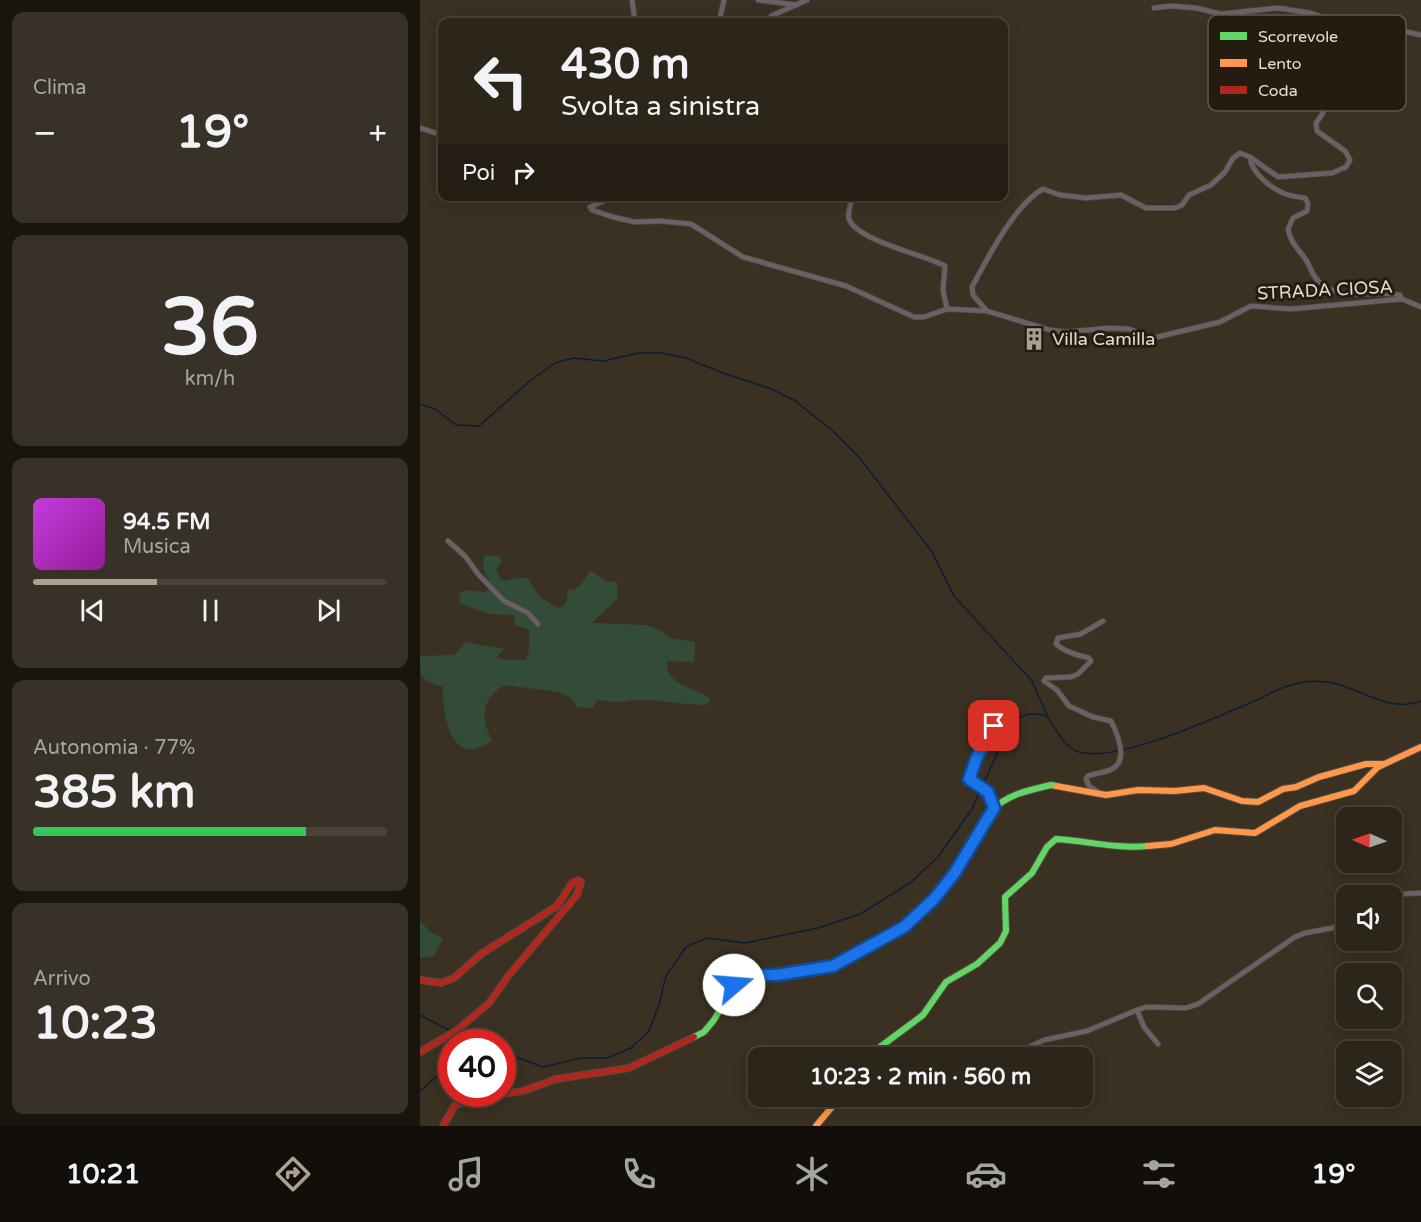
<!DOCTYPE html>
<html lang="it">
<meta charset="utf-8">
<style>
body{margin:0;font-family:"Varela Round",sans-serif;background:#383127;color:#f1f3f6;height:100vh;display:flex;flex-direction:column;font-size:22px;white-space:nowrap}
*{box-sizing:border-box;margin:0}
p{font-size:20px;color:#a6a5a2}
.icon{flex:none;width:33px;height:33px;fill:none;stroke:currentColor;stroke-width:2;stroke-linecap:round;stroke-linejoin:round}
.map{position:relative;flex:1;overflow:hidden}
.panel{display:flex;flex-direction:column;gap:12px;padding:12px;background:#18140e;width:420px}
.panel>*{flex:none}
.top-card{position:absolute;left:18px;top:18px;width:570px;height:183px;border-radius:12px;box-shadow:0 3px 15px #0003,0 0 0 2px #484239;background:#2c251a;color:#f1f3f6;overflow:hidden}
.needle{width:39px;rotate:272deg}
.fabs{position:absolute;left:916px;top:807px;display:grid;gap:12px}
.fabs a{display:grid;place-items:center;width:66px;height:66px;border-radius:12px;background:#2c251a;box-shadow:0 3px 15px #0003,0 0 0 2px #484239;font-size:30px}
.speed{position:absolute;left:18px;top:1029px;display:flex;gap:12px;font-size:30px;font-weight:700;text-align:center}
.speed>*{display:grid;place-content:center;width:78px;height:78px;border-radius:50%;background:#2c251a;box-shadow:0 3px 15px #0003,0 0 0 2px #484239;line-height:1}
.speed .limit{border:9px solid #d22;background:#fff;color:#111}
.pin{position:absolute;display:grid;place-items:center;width:51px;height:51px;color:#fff;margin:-26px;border-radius:12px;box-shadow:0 3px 9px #0006}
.me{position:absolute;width:66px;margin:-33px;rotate:72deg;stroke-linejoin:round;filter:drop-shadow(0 0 4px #0008)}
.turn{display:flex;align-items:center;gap:21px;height:126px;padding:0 24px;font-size:27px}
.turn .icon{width:78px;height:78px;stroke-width:2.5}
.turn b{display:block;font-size:42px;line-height:51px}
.then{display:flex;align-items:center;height:57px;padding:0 24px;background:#0003;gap:12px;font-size:22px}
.big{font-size:45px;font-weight:700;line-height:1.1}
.panel .tile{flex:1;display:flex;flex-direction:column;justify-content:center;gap:9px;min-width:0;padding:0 21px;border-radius:12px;background:#383127}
.panel .dial{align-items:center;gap:0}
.dial b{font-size:78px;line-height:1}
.song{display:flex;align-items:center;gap:18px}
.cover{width:72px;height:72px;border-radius:9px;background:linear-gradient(135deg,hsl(290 70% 55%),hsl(300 70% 35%))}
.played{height:6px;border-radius:3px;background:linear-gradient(90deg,#aba091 35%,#484239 35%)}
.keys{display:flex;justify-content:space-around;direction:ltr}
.heat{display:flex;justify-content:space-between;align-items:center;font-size:33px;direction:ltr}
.charge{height:9px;border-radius:4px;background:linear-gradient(90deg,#34c759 77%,#484239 0)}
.trip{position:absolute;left:328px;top:1047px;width:345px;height:60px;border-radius:12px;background:#2c251a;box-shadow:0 3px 15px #0003,0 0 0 2px #484239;font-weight:700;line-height:60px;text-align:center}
.menu{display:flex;height:96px;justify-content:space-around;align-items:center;background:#120f0a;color:#a6a5a2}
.menu .icon{width:42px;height:42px}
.menu .on{color:#aba091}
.menu b{font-size:27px;color:#f1f3f6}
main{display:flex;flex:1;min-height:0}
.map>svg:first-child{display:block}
</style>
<main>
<section class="panel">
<div class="tile"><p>Clima</p>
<div class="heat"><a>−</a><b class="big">19°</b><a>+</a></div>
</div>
<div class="tile dial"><b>36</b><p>km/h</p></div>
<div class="tile">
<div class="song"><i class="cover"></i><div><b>94.5 FM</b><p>Musica</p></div></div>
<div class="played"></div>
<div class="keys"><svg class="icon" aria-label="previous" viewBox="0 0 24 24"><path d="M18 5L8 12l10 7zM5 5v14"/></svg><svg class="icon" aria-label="pause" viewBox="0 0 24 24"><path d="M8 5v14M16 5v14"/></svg><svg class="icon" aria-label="next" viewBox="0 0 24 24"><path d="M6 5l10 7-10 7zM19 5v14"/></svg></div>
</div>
<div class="tile"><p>Autonomia · 77%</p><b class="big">385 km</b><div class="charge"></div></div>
<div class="tile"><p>Arrivo</p><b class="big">10:23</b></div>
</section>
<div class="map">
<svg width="1001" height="1126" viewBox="0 0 1001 1126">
<rect width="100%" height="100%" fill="#3a3122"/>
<g fill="#334c3a">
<path d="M64,555L80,556L82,562L76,570L81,580C91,581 98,577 108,578C114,592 123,601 138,608L146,603L148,590C160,590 165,580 170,570L186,581L197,582L198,598L172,623L226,625L242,631L249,638L275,642L274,662L247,661C245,686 275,687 291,699L287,705C266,705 246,701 225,700C209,699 193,705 178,699L172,708L157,707L151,698L139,692L84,685C61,701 60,716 72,741C67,743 60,748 55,749C28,755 22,705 23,687L8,682L1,675L0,656L35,655L45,642L84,649L77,657L83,660H105L109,652V630L95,625L94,615L69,614L40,603L39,594L45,590L65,592L72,587L63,568Z"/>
<path d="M0,921L9,931L23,939L14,956L0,958Z"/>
</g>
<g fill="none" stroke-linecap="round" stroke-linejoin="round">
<g stroke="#0a1d39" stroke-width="1.5">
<path d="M0,404L15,409L36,425L59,426L111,380L135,363L153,358L183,361L219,353H241L266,358L303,373L349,388L374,400L413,431L439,457L512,552L534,596L612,681L627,715"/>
<path d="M0,1015L31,1031"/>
<path d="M35,1034L46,1042"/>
<path d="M82,1052L123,1067L161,1058H187L211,1048L229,1031L239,1005L246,976L266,947L287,938L325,943L398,928L440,914L490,883L518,857L552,809L589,727C601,713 610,712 627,716C635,727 643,745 656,751C693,766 801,715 839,699C848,695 858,688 868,686C882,681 899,680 914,683C942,690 971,713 1001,701"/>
<path d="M0,1091L32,1063"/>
</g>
<g stroke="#544c40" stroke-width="6">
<g id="street">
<path d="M212,0L215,22"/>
<path d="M338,0L377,5"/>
<path d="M734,8L751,6L776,8L801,14L858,8L890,13L908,19L939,21L1001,35"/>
<path d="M299,22L304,0"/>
<path d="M350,22L351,16L387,0"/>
<path d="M0,128L22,135"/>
<path d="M830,157L858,177L912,173L926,167L930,160L925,151L897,131L896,123L903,113C903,95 884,96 873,87L888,40L952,25"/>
<path d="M186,196L184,201L170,207L172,210L193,217L215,222L240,221L271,224L323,257L426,286L494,317H504L527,309L567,311L630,330L646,332L690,328L709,329L733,338L800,322L831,306L871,309L982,299L1001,307"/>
<path d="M433,196C431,203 427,213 429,219C436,240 505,255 525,266L523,290L527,309"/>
<path d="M567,311L553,295L552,287C567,259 595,204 623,189L640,195L666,198L701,195L726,208H755L762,205L769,195L791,185L805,172L813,158L820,153L830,157C830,170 849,187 861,192C868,196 877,197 885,198L888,203L887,211L873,218L868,229C870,241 877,248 884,257C890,265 892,275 898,281C920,303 955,289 980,295L982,299"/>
<path d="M28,541L45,556L58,574L84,601L108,613L118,624"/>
<path d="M678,792L669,786L666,779L668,776C676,773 684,773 692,769C709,760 697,733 691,721L673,717L649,706L637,690L624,681L626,678L651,677L658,674L671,661L669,658C657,655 645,652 636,644L638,638L661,634L683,621"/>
<path d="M574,808L568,792L549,779L557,757L574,726"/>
<path d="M972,900L982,894L1001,893"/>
<path d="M717,1010L724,1027L738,1044"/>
<path d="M587,1058L624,1040L667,1031L717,1010L727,1007L766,1008L778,1004L875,937L885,933L912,928L927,921"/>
</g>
</g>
<g stroke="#544c40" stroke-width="8">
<g id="fast">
<path d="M274,1037L284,1032L294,1020L314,985L321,979L329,975H357L413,966L484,927L514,899L534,874L572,810C588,794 610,790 631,785L636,786"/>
<path d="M450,1058L460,1047L503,1015L526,982L557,964L580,943L586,931L585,897L612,873L627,847L636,839C667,841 697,849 728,846"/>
</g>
</g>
<g stroke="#544c40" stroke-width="8">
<g id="slow">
<path d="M636,786L686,795L718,790L755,791L784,788L822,801L838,802L863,789L876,787L899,777L946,764H963"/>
<path d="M728,846L751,844L795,830L835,833L880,806L934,791L958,767L1001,747"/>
<path d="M396,1126L421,1096"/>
</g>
</g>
<g stroke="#544c40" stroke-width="8">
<g id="jam">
<path d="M0,980L21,983L34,978L61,954L137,906L152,883L158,880L161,882L157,895L89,975L69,1003L36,1031L0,1052"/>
<path d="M23,1126L35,1105L53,1098L103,1091L136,1079L209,1068L274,1037"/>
</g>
</g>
<use href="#street" stroke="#6a6168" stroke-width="4.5"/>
<use href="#fast" stroke="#63d668" stroke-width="6"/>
<use href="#slow" stroke="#ff974d" stroke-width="6"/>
<use href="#jam" stroke="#b3261e" stroke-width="6"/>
</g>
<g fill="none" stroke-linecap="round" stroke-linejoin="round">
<g stroke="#114b97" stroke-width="15">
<path id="route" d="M314,985L329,975H357L413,966L484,927L514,899L534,874L574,808L568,792L549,779L557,757L574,726"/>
</g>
<use href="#route" stroke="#1a73e8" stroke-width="10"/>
</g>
<defs>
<g id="building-bare" transform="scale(1.8)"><path d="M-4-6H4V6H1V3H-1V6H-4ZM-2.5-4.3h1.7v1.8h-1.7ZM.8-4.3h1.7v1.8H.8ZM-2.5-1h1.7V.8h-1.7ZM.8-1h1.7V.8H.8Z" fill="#aba091" stroke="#251c11" stroke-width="2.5" paint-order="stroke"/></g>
</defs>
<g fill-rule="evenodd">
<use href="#building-bare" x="614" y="339"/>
</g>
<g text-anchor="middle" stroke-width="6" stroke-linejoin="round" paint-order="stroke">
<g font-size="18" fill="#e8dccd" stroke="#251c11">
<text transform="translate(905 290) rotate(-3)" y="6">STRADA CIOSA</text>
</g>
<g font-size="18" fill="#e8dccd" stroke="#251c11" text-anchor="start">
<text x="632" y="345">Villa Camilla</text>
</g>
</g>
<rect x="788" y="15" width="198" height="96" rx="9" fill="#251c11" stroke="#605649" stroke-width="1.5"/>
<rect x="800" y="32" width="27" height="8" fill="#63d668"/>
<rect x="800" y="59" width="27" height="8" fill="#ff974d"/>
<rect x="800" y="86" width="27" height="8" fill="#b3261e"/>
<g font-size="16" fill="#e8dccd">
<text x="838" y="42">Scorrevole</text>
<text x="838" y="69">Lento</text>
<text x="838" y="96">Coda</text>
</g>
</svg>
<div class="fabs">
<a><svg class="needle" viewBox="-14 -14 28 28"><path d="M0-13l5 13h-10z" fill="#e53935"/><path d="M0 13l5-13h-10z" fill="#a6a5a2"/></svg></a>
<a><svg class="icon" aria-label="sound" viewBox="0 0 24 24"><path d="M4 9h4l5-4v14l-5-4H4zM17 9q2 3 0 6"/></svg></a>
<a><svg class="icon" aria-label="search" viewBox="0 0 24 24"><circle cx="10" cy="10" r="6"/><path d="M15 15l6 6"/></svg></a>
<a><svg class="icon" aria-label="layers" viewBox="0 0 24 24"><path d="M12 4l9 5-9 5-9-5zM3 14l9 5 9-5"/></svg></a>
</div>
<div class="speed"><div class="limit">40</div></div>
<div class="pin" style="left:574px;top:726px;background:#d93025"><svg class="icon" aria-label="arrive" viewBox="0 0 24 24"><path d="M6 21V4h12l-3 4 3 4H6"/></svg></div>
<svg class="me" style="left:314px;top:985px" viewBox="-20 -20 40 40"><circle r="19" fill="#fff"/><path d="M0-13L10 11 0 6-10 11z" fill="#1a73e8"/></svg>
<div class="trip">10:23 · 2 min · 560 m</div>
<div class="top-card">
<div class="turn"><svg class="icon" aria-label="left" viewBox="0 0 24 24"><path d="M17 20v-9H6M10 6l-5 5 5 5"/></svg><div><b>430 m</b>Svolta a sinistra</div></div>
<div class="then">Poi<svg class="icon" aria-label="right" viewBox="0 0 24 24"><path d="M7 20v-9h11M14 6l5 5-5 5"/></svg></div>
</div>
</div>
</main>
<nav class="menu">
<b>10:21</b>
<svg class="icon on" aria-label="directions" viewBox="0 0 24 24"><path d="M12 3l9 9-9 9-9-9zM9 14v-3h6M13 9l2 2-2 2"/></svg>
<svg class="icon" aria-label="music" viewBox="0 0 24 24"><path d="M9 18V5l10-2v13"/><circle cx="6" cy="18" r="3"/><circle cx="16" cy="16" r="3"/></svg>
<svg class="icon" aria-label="phone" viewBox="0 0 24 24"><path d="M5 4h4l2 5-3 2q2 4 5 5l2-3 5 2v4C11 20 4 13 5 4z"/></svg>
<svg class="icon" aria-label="climate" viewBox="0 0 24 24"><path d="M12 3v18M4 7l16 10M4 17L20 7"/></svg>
<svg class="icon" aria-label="car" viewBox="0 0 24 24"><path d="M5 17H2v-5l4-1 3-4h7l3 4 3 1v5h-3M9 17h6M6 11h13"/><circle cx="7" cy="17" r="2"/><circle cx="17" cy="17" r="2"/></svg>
<svg class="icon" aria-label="filters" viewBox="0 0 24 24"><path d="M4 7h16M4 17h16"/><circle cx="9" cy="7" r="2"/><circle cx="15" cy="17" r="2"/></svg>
<b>19°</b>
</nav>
